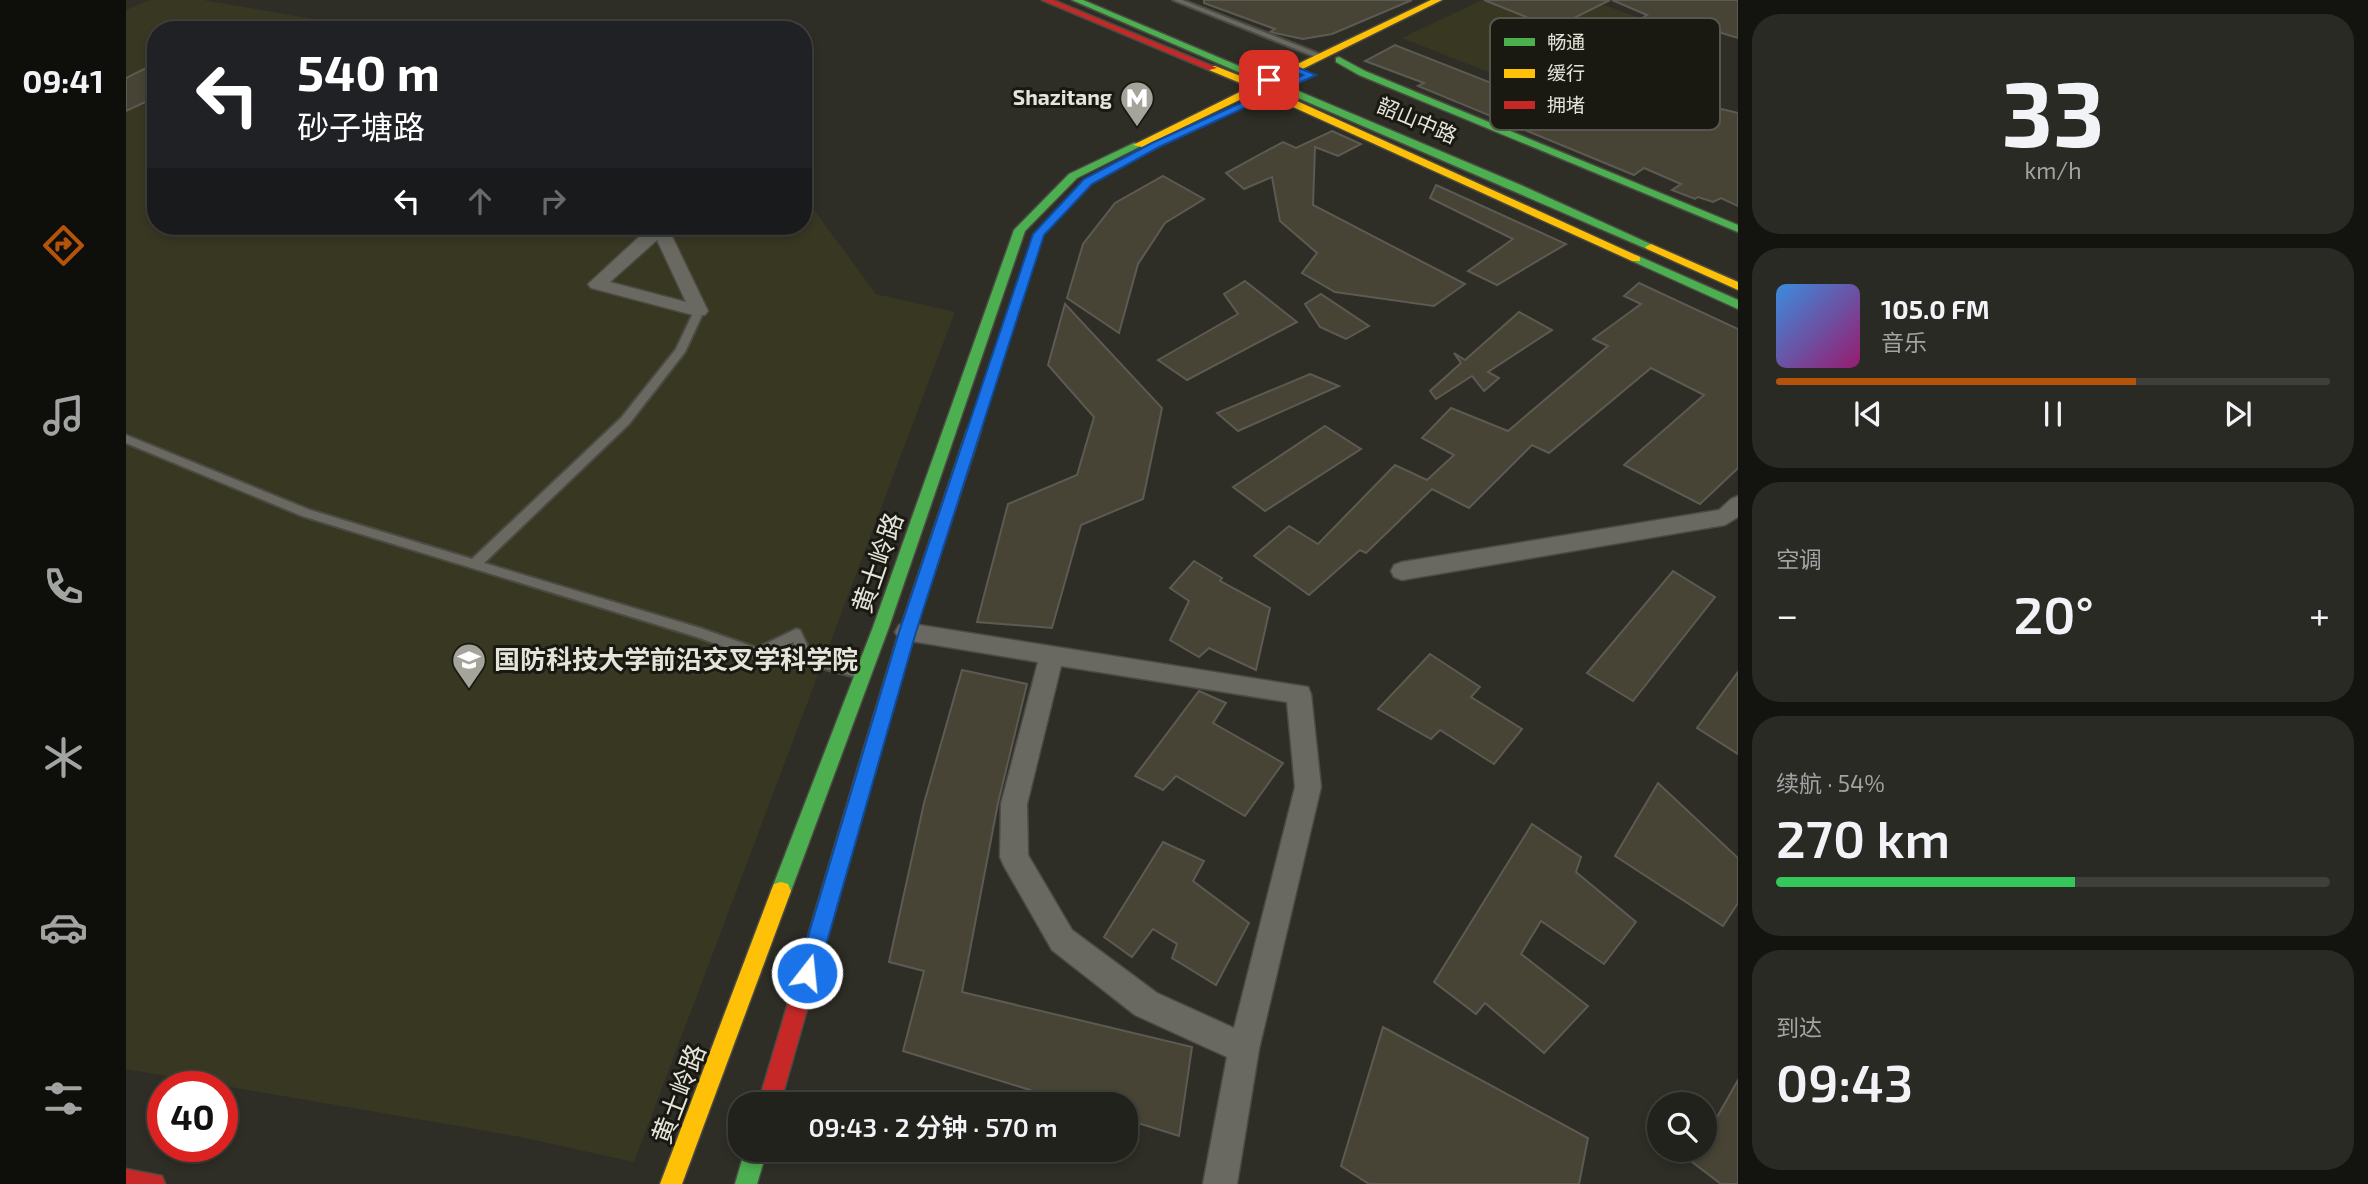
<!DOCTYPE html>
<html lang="zh">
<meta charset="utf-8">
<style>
body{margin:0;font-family:"Exo 2","Noto Sans SC",sans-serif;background:#2a2a25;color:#f1f3f6;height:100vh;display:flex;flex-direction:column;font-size:26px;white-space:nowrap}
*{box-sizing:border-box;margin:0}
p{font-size:23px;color:#a2a4a3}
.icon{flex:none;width:38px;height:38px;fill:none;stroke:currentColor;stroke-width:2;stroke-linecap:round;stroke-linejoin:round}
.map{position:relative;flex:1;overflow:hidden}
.drawer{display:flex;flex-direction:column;gap:14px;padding:14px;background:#13130f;width:630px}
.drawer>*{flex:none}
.top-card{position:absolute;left:21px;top:21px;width:665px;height:214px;border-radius:28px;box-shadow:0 4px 10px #0003,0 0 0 2px #3f3f3b;background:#202124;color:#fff;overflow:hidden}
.fabs{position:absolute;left:1521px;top:1092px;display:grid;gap:14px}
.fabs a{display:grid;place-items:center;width:70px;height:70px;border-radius:50%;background:#22221c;box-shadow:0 4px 10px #0003,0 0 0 2px #3f3f3b;font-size:35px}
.speed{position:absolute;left:21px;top:1071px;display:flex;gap:14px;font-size:35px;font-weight:700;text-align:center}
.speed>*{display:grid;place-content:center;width:91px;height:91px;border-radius:50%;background:#22221c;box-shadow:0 4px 10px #0003,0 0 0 2px #3f3f3b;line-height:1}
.speed .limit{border:10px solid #d22;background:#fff;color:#111}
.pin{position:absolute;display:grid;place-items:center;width:60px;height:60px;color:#fff;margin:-30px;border-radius:14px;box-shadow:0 4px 10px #0006}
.me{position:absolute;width:77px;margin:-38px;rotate:16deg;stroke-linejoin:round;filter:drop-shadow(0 0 5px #0008)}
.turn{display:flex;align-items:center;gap:24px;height:147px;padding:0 35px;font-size:32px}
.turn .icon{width:91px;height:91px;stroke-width:2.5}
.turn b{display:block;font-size:49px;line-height:60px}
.lanes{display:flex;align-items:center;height:66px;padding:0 35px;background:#0003;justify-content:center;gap:35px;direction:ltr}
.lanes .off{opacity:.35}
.big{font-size:52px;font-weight:600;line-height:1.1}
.drawer .tile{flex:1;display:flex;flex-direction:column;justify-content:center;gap:10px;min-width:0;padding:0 24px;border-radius:28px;background:#2a2a25}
.drawer .dial{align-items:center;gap:0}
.dial b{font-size:91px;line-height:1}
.song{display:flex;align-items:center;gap:21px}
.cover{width:84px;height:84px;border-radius:10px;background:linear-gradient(135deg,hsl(210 70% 55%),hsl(320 70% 35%))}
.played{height:7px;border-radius:4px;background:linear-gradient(90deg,#b45309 65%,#3f3f3b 65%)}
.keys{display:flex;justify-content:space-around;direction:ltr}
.heat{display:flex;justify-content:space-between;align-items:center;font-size:38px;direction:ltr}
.charge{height:10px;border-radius:5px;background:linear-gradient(90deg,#34c759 54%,#3f3f3b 0)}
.trip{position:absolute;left:602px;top:1092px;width:410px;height:70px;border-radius:28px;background:#22221c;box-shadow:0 4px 10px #0003,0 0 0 2px #3f3f3b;font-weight:600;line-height:70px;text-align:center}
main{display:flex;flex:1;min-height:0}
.dock{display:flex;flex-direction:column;width:126px;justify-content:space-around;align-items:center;background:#0e0e0b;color:#a2a4a3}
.dock .icon{width:49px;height:49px}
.dock .active{color:#b45309}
.dock b{font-size:32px;color:#f1f3f6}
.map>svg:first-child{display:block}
</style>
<main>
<nav class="dock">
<b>09:41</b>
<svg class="icon active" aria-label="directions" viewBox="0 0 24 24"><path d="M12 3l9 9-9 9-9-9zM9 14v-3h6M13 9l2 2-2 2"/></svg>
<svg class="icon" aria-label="music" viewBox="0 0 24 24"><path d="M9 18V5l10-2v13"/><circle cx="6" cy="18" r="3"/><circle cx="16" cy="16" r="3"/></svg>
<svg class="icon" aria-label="phone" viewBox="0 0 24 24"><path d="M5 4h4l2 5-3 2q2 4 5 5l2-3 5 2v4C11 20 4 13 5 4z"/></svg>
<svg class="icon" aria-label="climate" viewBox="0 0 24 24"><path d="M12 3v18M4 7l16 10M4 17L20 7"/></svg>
<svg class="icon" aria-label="car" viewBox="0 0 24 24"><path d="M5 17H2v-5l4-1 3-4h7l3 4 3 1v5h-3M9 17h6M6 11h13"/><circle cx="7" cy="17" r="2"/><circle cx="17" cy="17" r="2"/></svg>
<svg class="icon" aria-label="filters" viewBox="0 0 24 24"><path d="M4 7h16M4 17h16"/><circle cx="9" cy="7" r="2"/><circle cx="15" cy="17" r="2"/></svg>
</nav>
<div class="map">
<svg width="1612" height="1184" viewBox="0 0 1612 1184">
<rect width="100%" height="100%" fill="#2e2e26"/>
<g fill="#383722">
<path d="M24,0H77L253,30H30V226H677V195L750,294L829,312L508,1162L395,1137L0,1069V10Z"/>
<path d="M1356,0H1464L1536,26L1425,97L1276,38Z"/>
</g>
<g fill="#474435" stroke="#5c5a53" stroke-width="2">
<path d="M1078,0H1286L1206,34L1177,39L1144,32L1149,29L1078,3Z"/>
<path d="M1358,0H1484L1428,28Z"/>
<path d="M1486,0H1612V38L1576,27L1570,31L1540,23L1478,61L1562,91L1529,115L1569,130L1596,109L1612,113V206L1595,198L1587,202L1572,197L1569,199L1546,190L1555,184L1518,168L1508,175L1292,86L1298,83L1239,61L1269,45L1393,94L1521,15Z"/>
<path d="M30,63V97L0,111V78Z"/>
<path d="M1206,131L1235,144L1212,156L1189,147L1187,205L1339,284L1308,306L1209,292L1176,273L1191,253L1154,221L1146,177L1118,189L1100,173L1157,142L1170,148Z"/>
<path d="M1037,176L1078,199L1039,223L1012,264L993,333L941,298L957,244L989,203Z"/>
<path d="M1310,185L1440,244L1371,285L1342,271L1387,239L1304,198Z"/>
<path d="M1119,281L1171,322L1061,380L1032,360L1112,314L1098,294Z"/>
<path d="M1513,283L1612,329V468L1574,504L1498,465L1578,395L1525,368L1423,453L1406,445L1343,508L1306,489L1240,553L1234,550L1183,595L1128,556L1163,526L1192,544L1269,465L1301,480L1328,455L1296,438L1325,408L1382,431L1482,346L1467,339L1515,304L1498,296Z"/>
<path d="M1195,294L1243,326L1220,339L1194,327L1179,304Z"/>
<path d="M939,304L1036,408L1017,499L955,525L926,628L851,622L882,504L951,475L968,417L922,365Z"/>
<path d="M1393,312L1426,330L1362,372L1373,378L1358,391L1346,376L1310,399L1304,391L1335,363L1328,353L1339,360Z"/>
<path d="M1184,374L1213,386L1112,431L1091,413Z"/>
<path d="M1199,426L1235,449L1139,511L1107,487Z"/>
<path d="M1068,561L1096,578L1094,581L1144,608L1130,670L1083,648L1073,657L1044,640L1063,601L1044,588Z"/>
<path d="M1547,571L1589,597L1507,701L1461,673Z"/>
<path d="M1304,654L1354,687L1345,697L1396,729L1368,764L1314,730L1305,739L1252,709Z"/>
<path d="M836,670L901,684L872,803L836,992L1066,1047L1053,1136L999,1119V1104H950L777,1051L798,971L763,962L798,803Z"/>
<path d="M1612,672V754L1571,728Z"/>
<path d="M1073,691L1100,703L1087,723L1157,763L1119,816L1050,776L1037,790L1009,776Z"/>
<path d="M1532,783L1612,858V903L1597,926L1489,856Z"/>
<path d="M1406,824L1455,857L1450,872L1510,922L1478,964L1415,921L1395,954L1462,1006L1418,1053L1359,1003L1350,1014L1308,982Z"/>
<path d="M1037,842L1078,861L1067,881L1123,923L1090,985L1046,958L1051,944L1027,929L1006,957L978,937Z"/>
<path d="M1257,1027L1462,1138L1453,1184H1243L1215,1166Z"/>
<path d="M1612,1080V1184H1595L1566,1162L1573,1150H1578V1140Z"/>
</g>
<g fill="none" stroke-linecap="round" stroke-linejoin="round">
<g stroke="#4b4b43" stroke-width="4">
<g id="lane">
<path d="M1047,0H1056L1199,56L1192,58Z"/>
<path d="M573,308L578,311L559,352L503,424L358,563L574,628L631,648L670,629L674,630L686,655L742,670L744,674L742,678L737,679L676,663L667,642L632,659L571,637L176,516L0,443V435L184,510L346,559L495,418L550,349L568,311Z"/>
</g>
</g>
<g stroke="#4b4b43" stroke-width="3">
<g id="street">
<path d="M525,226H541L582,311L579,315H567L465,288L462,284ZM531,240L560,302L484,282Z"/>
<path d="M1612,496V517L1599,525L1276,580L1268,577L1265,571L1268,565L1276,562L1593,510L1605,499Z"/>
<path d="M781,623L1182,687L1185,694L1195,787L1133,1049L1111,1184H1077L1101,1057L1009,1015L926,950L878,866L874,857L875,804L912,662L773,639L769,632L773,625ZM935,666L1161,702L1169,787L1108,1028L1031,993L946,930L902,855L901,804Z"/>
</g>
</g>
<g stroke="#4b4b43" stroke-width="3">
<g id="fast">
<path d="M946,0H957L1397,186L1531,247L1521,249Z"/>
<path d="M1213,57L1239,71L1612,225V232L1233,75L1210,62V58Z"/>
<path d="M1008,143L1017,145L951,178L899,231L763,627L665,891L662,898L655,900L648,898L645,891L747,627L888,230L943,174Z"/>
<path d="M1510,255L1612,300V309L1506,261L1504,259Z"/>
<path d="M848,425L855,430L789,632L750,768L747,774L741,776L735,774L732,768L773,632L841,430Z"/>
<path d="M619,1150H641L631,1184H609Z"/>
</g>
</g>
<g stroke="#4b4b43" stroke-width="3">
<g id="slow">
<path d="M1305,0H1316L1140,87L1514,257V261H1506L1132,91L1016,147L1007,145L1124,87L1083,70V66H1089L1132,83Z"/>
<path d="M1525,244L1612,282V290L1521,249L1519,247Z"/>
<path d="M655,882L662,884L665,891L556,1184H534L645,891L648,884Z"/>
</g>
</g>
<g stroke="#4b4b43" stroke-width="3">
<g id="jam">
<path d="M916,0H927L1091,68L1083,70Z"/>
<path d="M741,760L747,762L750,768L654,1104H632L732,768L735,762Z"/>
<path d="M0,1169L36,1176L39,1184H0Z"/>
</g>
</g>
<use href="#lane" fill="#696962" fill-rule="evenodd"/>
<use href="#street" fill="#696962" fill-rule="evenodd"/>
<use href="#fast" fill="#4caf50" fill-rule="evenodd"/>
<use href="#slow" fill="#ffc107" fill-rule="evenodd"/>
<use href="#jam" fill="#c62828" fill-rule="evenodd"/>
</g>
<path fill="#1a73e8" stroke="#114b97" stroke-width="2" d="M1168,66L1190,75L1033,147L966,184L918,235L790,632L692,973L689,980L681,983L674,980L671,973L773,632L907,234L958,179L1026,143L1177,75L1169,72L1146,82L1138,80Z"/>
<defs>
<g id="metro-pin" transform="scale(1.75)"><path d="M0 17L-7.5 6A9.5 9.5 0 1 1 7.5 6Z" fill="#a4a49b" stroke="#191912"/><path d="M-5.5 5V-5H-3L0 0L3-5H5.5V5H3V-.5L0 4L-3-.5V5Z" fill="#fff"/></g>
<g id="university-pin" transform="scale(1.75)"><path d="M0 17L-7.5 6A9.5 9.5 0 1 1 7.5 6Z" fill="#a4a49b" stroke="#191912"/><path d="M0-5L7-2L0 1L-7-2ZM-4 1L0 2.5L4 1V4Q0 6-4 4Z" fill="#fff"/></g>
</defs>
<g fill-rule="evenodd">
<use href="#metro-pin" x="1011" y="98"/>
<use href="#university-pin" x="343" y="660"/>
</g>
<g text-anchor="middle" stroke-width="6" stroke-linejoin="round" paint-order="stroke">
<g font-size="21" font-weight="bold" fill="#e4e4da" stroke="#191912" text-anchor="end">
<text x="986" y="105">Shazitang</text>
</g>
<g font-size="21" fill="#e4e4da" stroke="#191912">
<text transform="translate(1291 121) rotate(23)" y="7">韶山中路</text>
</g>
<g font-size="26" fill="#e4e4da" stroke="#191912">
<text transform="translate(752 563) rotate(-71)" y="9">黄土岭路</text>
<text transform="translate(553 1094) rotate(-69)" y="9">黄土岭路</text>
</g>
<g font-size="26" font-weight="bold" fill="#e4e4da" stroke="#191912" text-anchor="start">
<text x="368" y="669">国防科技大学前沿交叉学科学院</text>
</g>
</g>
<rect x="1364" y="18" width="230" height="112" rx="10" fill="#191912" stroke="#56564e" stroke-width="2"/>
<rect x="1378" y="38" width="31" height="8" fill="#4caf50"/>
<rect x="1378" y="69" width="31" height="9" fill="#ffc107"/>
<rect x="1378" y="101" width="31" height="8" fill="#c62828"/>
<g font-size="19" fill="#e4e4da">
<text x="1421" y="49">畅通</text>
<text x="1421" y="80">缓行</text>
<text x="1421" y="112">拥堵</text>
</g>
</svg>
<div class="fabs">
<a><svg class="icon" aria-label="search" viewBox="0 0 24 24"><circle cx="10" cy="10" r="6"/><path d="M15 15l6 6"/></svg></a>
</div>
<div class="speed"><div class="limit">40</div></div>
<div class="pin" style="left:1143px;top:80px;background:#d93025"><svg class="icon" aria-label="arrive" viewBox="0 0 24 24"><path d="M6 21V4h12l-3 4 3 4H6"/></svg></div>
<svg class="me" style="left:681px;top:973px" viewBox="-20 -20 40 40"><circle r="17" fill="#1a73e8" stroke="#fff" stroke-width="3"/><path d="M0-11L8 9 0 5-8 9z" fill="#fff"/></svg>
<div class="trip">09:43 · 2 分钟 · 570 m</div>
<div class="top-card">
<div class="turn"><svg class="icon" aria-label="left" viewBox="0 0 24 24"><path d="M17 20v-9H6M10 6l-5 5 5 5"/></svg><div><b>540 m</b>砂子塘路</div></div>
<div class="lanes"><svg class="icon" aria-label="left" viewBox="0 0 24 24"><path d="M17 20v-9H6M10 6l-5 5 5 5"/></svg><svg class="icon off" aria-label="ahead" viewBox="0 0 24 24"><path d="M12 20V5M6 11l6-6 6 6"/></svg><svg class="icon off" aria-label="right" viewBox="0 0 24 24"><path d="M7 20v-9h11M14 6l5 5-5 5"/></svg></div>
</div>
</div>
<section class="drawer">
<div class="tile dial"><b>33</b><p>km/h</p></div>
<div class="tile">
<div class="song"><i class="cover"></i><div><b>105.0 FM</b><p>音乐</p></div></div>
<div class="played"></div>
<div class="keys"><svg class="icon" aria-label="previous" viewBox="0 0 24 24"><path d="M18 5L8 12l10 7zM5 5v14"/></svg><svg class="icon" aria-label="pause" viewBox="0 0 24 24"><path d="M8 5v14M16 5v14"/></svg><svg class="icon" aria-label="next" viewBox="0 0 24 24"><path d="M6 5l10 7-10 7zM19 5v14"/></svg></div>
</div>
<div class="tile"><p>空调</p>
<div class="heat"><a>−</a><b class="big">20°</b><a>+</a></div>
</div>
<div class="tile"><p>续航 · 54%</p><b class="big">270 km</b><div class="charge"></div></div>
<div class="tile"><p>到达</p><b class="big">09:43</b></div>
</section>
</main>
